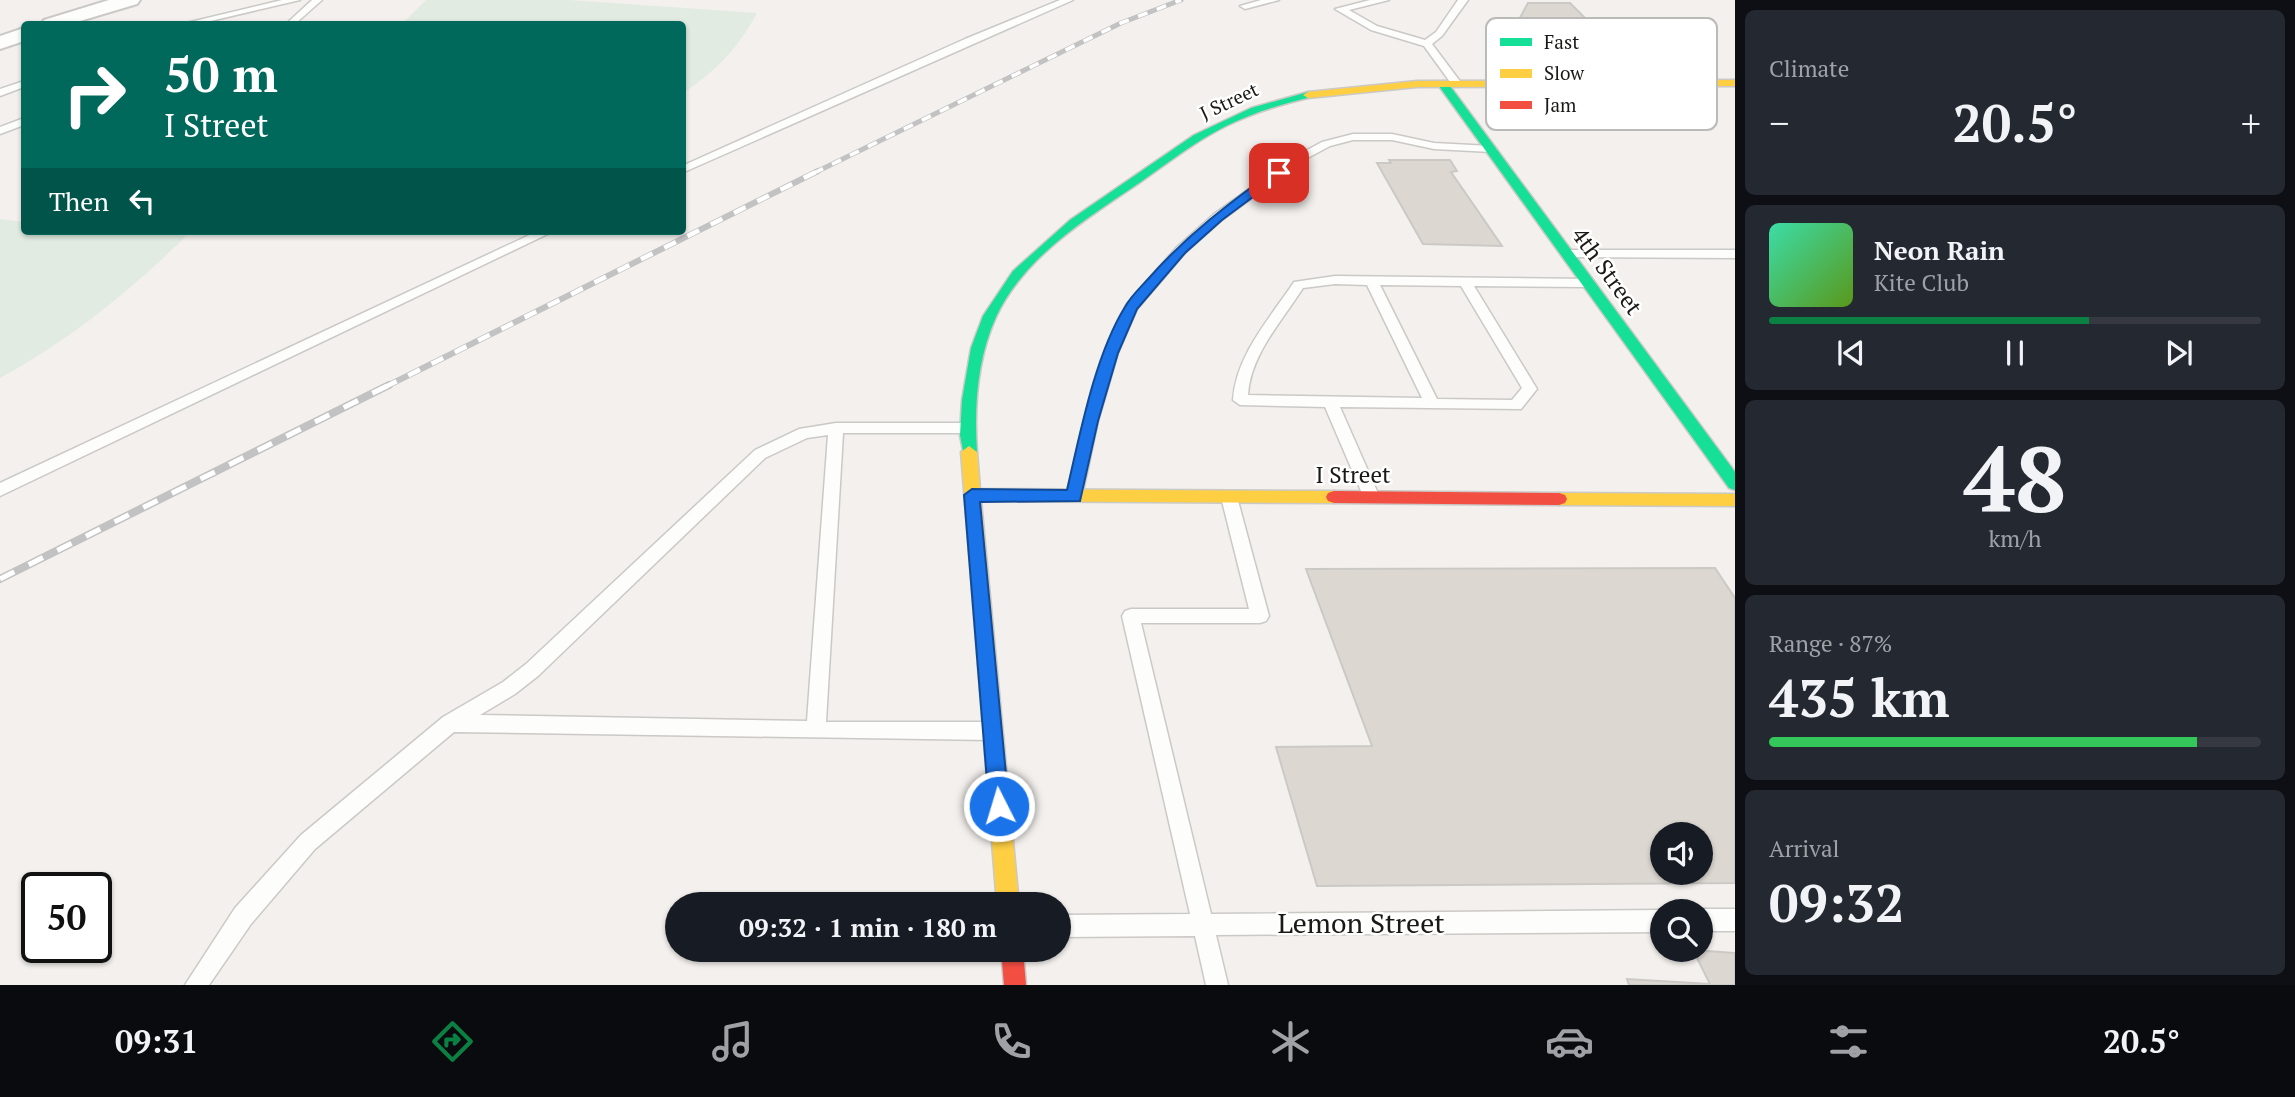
<!DOCTYPE html>
<meta charset="utf-8">
<style>
body{margin:0;font-family:"PT Serif",serif;background:#242831;color:#f1f3f6;height:100vh;display:flex;flex-direction:column;font-size:26px;white-space:nowrap}
*{box-sizing:border-box;margin:0}
p{font-size:23px;color:#9ea1a6}
.icon{flex:none;width:38px;height:38px;fill:none;stroke:currentColor;stroke-width:2;stroke-linecap:round;stroke-linejoin:round}
.map{position:relative;flex:1;overflow:hidden}
.drawer{display:flex;flex-direction:column;gap:10px;padding:10px;background:#0d0f14;width:560px}
.drawer>*{flex:none}
.guide{position:absolute;left:21px;top:21px;width:665px;height:214px;border-radius:7px;box-shadow:0 2px 5px #0004;background:#00695c;color:#fff;overflow:hidden}
.tools{position:absolute;left:1650px;top:822px;display:grid;gap:14px}
.tools a{display:grid;place-items:center;width:63px;height:63px;border-radius:50%;background:#171b24;box-shadow:0 2px 5px #0004;font-size:35px}
.speed{position:absolute;left:21px;top:872px;display:flex;gap:14px;font-size:35px;font-weight:700;text-align:center}
.speed>*{display:grid;place-content:center;width:91px;height:91px;border-radius:50%;background:#171b24;box-shadow:0 2px 5px #0004;line-height:1}
.speed .limit{border:4px solid #111;border-radius:10px;background:#fff;color:#111}
.pin{position:absolute;display:grid;place-items:center;width:60px;height:60px;color:#fff;margin:-30px;border-radius:14px;box-shadow:0 4px 10px #0006}
.me{position:absolute;width:77px;margin:-38px;rotate:355deg;stroke-linejoin:round;filter:drop-shadow(0 0 5px #0008)}
.turn{display:flex;align-items:center;gap:24px;height:147px;padding:0 28px;font-size:32px}
.turn .icon{width:91px;height:91px;stroke-width:2.5}
.turn b{display:block;font-size:49px;line-height:60px}
.then{display:flex;align-items:center;height:66px;padding:0 28px;background:#0003;gap:14px;font-size:26px}
.big{font-size:52px;font-weight:600;line-height:1.1}
.drawer .card{flex:1;display:flex;flex-direction:column;justify-content:center;gap:10px;min-width:0;padding:0 24px;border-radius:10px;background:#242831}
.drawer .dial{align-items:center;gap:0}
.dial b{font-size:91px;line-height:1}
.song{display:flex;align-items:center;gap:21px}
.cover{width:84px;height:84px;border-radius:10px;background:linear-gradient(135deg,hsl(160 70% 55%),hsl(90 70% 35%))}
.played{height:7px;border-radius:4px;background:linear-gradient(90deg,#0b8043 65%,#363941 65%)}
.keys{display:flex;justify-content:space-around;direction:ltr}
.heat{display:flex;justify-content:space-between;align-items:center;font-size:38px;direction:ltr}
.charge{height:10px;border-radius:5px;background:linear-gradient(90deg,#34c759 87%,#363941 0)}
.trip{position:absolute;left:665px;top:892px;width:406px;height:70px;border-radius:35px;background:#171b24;box-shadow:0 2px 5px #0004;font-weight:600;line-height:70px;text-align:center}
.menu{display:flex;height:112px;justify-content:space-around;align-items:center;background:#090b0e;color:#9ea1a6}
.menu .icon{width:49px;height:49px}
.menu .on{color:#0b8043}
.menu b{font-size:32px;color:#f1f3f6}
main{display:flex;flex:1;min-height:0}
.map>svg:first-child{display:block}
</style>
<main>
<div class="map">
<svg width="1735" height="985" viewBox="0 0 1735 985">
<rect width="100%" height="100%" fill="#f3f0ed"/>
<g fill="#e1ebe1">
<path d="M426,0H569L757,13C739,47 715,72 683,93L682,24H402Z"/>
<path d="M0,219L24,222V231H130L186,236C130,291 70,340 0,378Z"/>
</g>
<g fill="#dcd7d0" stroke="#cbc9c6" stroke-width="2" fill-rule="evenodd">
<path d="M1528,3H1570L1585,18H1560L1544,57H1528L1502,51Z"/>
<path d="M1389,160H1450L1457,171L1451,172L1502,246L1423,244L1377,163H1391Z"/>
<path d="M1715,568L1735,598V883L1317,886L1276,747L1372,746L1306,569ZM1662,835H1701V873H1662Z"/>
<path d="M1693,950L1735,953V985H1629L1627,979L1710,984Z"/>
</g>
<g fill="none" stroke-linecap="round" stroke-linejoin="round">
<g stroke="#cbc9c6" stroke-width="3">
<g id="lane">
<path d="M282,0H300L198,24H182Z"/>
<path d="M312,0H322L295,24H286Z"/>
<path d="M1060,0H1073L682,173V166L965,39Z"/>
<path d="M1261,0H1279L1245,9L1240,6Z"/>
<path d="M1370,0H1389L1349,10L1377,26L1425,40L1436,32L1458,0H1468L1442,36L1432,44L1462,84L1461,86H1453L1424,46L1371,30L1335,9Z"/>
<path d="M24,81V87L0,96V89Z"/>
<path d="M24,118V125L0,134V127Z"/>
<path d="M1353,134H1392L1434,143L1491,146L1497,149L1491,152L1434,149L1392,140H1353L1330,146L1302,161L1222,220L1185,253L1137,309L1118,353L1098,421L1082,496L1080,500H1068L1066,496L1084,421L1104,353L1126,305L1177,247L1214,214L1294,157L1322,142Z"/>
<path d="M538,231H554L0,496V483Z"/>
<path d="M1567,250H1735V258L1563,257V251Z"/>
<path d="M1335,276L1588,279L1594,283L1588,287L1474,286L1537,389L1521,409L1340,407L1380,498L1378,502H1366L1364,498L1325,407L1240,405L1233,400C1236,355 1270,318 1294,282ZM1335,284L1367,285L1422,398L1248,395C1250,355 1282,321 1303,288ZM1380,285L1461,286L1522,388L1512,400L1437,399Z"/>
<path d="M836,423H967L974,428L967,433H843L826,722H990L997,725L999,731L997,737L990,740L454,732L315,849L251,924L209,985H185L235,908L301,835L443,717L503,682L526,664L755,450L799,429ZM828,435L807,721L480,715L515,694L538,676L765,458L807,438Z"/>
<path d="M1229,491L1235,493L1237,497L1269,616L1266,621L1260,623H1141L1211,914L1662,910L1666,912H1662V932L1216,935L1228,985H1206L1195,936L1059,937V915L1190,914L1122,616L1125,611L1131,609H1249L1221,497L1223,493Z"/>
<path d="M1701,909H1735V931H1701V912H1695Z"/>
</g>
</g>
<g stroke="#cbc9c6" stroke-width="4">
<g id="street">
<path d="M109,0H140L137,4L70,24H41L44,20Z"/>
<path d="M24,28V41L0,49V36Z"/>
</g>
</g>
<g stroke="#cbc9c6" stroke-width="3">
<g id="fast">
<path d="M1443,81L1447,82L1735,472V490L1729,488L1439,86L1438,84Z"/>
<path d="M1308,92L1312,93V97C1282,104 1254,112 1226,126C1196,141 1169,162 1142,181C1088,218 1025,255 996,317C977,359 974,407 977,452L974,456H964L960,435L962,400L971,348L983,316L1013,271L1070,220L1194,135L1251,108Z"/>
</g>
</g>
<g stroke="#cbc9c6" stroke-width="3">
<g id="slow">
<path d="M1735,80V86L1417,87L1308,98L1303,95L1308,92L1417,81Z"/>
<path d="M969,446L977,452L980,489L1334,491L1340,493L1342,497L1340,501L1334,503L981,501L1019,905H997L961,452Z"/>
<path d="M1559,493L1735,494V506L1559,505L1553,503L1551,499L1553,495Z"/>
</g>
</g>
<g stroke="#cbc9c6" stroke-width="3">
<g id="jam">
<path d="M1334,491L1559,493L1565,495L1567,499L1565,503L1559,505L1334,503L1328,501L1326,497L1328,493Z"/>
<path d="M1001,950H1023L1026,985H1004Z"/>
</g>
</g>
<use href="#lane" fill="#fdfdfc" fill-rule="evenodd"/>
<use href="#street" fill="#fdfdfc" fill-rule="evenodd"/>
<use href="#fast" fill="#16e098" fill-rule="evenodd"/>
<use href="#slow" fill="#ffcf43" fill-rule="evenodd"/>
<use href="#jam" fill="#f24e42" fill-rule="evenodd"/>
<g stroke="#c3c2c2" stroke-width="5">
<path id="rail-far2" d="M814,173L1121,23L1181,0"/>
</g>
<g stroke="#c3c2c2" stroke-width="6">
<path id="rail-far1" d="M385,387L818,171"/>
</g>
<g stroke="#c3c2c2" stroke-width="8">
<path id="rail" d="M0,579L389,385"/>
</g>
<use href="#rail-far2" stroke="#fff" stroke-width="3.5" stroke-dasharray="10" stroke-linecap="butt"/>
<use href="#rail-far1" stroke="#fff" stroke-width="4.5" stroke-dasharray="13" stroke-linecap="butt"/>
<use href="#rail" stroke="#fff" stroke-width="5" stroke-dasharray="16" stroke-linecap="butt"/>
</g>
<path fill="#1a73e8" stroke="#114b97" stroke-width="2" d="M1275,170L1285,173L1222,220L1185,253L1137,309L1118,353L1098,421L1080,501L980,502L1009,806L1007,812L999,815L992,812L989,806L964,495L972,489L1067,490C1080,434 1095,355 1125,307C1131,296 1141,287 1149,278C1187,235 1229,203 1275,170Z"/>
<g text-anchor="middle" stroke-width="5" stroke-linejoin="round" paint-order="stroke">
<g font-size="19" fill="#1a1916" stroke="#fff">
<text transform="translate(1229 101) rotate(-25)" y="7">J Street</text>
</g>
<g font-size="23" fill="#1a1916" stroke="#fff">
<text transform="translate(1607 271) rotate(54)" y="8">4th Street</text>
<text x="1353" y="483">I Street</text>
</g>
<g font-size="28" fill="#1a1916" stroke="#fff">
<text x="1361" y="933">Lemon Street</text>
</g>
</g>
<rect x="1486" y="18" width="231" height="112" rx="10" fill="#fff" stroke="#babab9" stroke-width="2"/>
<rect x="1500" y="38" width="32" height="8" fill="#16e098"/>
<rect x="1500" y="69" width="32" height="9" fill="#ffcf43"/>
<rect x="1500" y="101" width="32" height="8" fill="#f24e42"/>
<g font-size="19" fill="#1a1916">
<text x="1544" y="49">Fast</text>
<text x="1544" y="80">Slow</text>
<text x="1544" y="112">Jam</text>
</g>
</svg>
<div class="tools">
<a><svg class="icon" aria-label="sound" viewBox="0 0 24 24"><path d="M4 9h4l5-4v14l-5-4H4zM17 9q2 3 0 6"/></svg></a>
<a><svg class="icon" aria-label="search" viewBox="0 0 24 24"><circle cx="10" cy="10" r="6"/><path d="M15 15l6 6"/></svg></a>
</div>
<div class="speed"><div class="limit">50</div></div>
<div class="pin" style="left:1279px;top:173px;background:#d93025"><svg class="icon" aria-label="arrive" viewBox="0 0 24 24"><path d="M6 21V4h12l-3 4 3 4H6"/></svg></div>
<svg class="me" style="left:999px;top:806px" viewBox="-20 -20 40 40"><circle r="17" fill="#1a73e8" stroke="#fff" stroke-width="3"/><path d="M0-11L8 9 0 5-8 9z" fill="#fff"/></svg>
<div class="trip">09:32 · 1 min · 180 m</div>
<div class="guide">
<div class="turn"><svg class="icon" aria-label="right" viewBox="0 0 24 24"><path d="M7 20v-9h11M14 6l5 5-5 5"/></svg><div><b>50 m</b>I Street</div></div>
<div class="then">Then<svg class="icon" aria-label="left" viewBox="0 0 24 24"><path d="M17 20v-9H6M10 6l-5 5 5 5"/></svg></div>
</div>
</div>
<section class="drawer">
<div class="card"><p>Climate</p>
<div class="heat"><a>−</a><b class="big">20.5°</b><a>+</a></div>
</div>
<div class="card">
<div class="song"><i class="cover"></i><div><b>Neon Rain</b><p>Kite Club</p></div></div>
<div class="played"></div>
<div class="keys"><svg class="icon" aria-label="previous" viewBox="0 0 24 24"><path d="M18 5L8 12l10 7zM5 5v14"/></svg><svg class="icon" aria-label="pause" viewBox="0 0 24 24"><path d="M8 5v14M16 5v14"/></svg><svg class="icon" aria-label="next" viewBox="0 0 24 24"><path d="M6 5l10 7-10 7zM19 5v14"/></svg></div>
</div>
<div class="card dial"><b>48</b><p>km/h</p></div>
<div class="card"><p>Range · 87%</p><b class="big">435 km</b><div class="charge"></div></div>
<div class="card"><p>Arrival</p><b class="big">09:32</b></div>
</section>
</main>
<nav class="menu">
<b>09:31</b>
<svg class="icon on" aria-label="directions" viewBox="0 0 24 24"><path d="M12 3l9 9-9 9-9-9zM9 14v-3h6M13 9l2 2-2 2"/></svg>
<svg class="icon" aria-label="music" viewBox="0 0 24 24"><path d="M9 18V5l10-2v13"/><circle cx="6" cy="18" r="3"/><circle cx="16" cy="16" r="3"/></svg>
<svg class="icon" aria-label="phone" viewBox="0 0 24 24"><path d="M5 4h4l2 5-3 2q2 4 5 5l2-3 5 2v4C11 20 4 13 5 4z"/></svg>
<svg class="icon" aria-label="climate" viewBox="0 0 24 24"><path d="M12 3v18M4 7l16 10M4 17L20 7"/></svg>
<svg class="icon" aria-label="car" viewBox="0 0 24 24"><path d="M5 17H2v-5l4-1 3-4h7l3 4 3 1v5h-3M9 17h6M6 11h13"/><circle cx="7" cy="17" r="2"/><circle cx="17" cy="17" r="2"/></svg>
<svg class="icon" aria-label="filters" viewBox="0 0 24 24"><path d="M4 7h16M4 17h16"/><circle cx="9" cy="7" r="2"/><circle cx="15" cy="17" r="2"/></svg>
<b>20.5°</b>
</nav>
